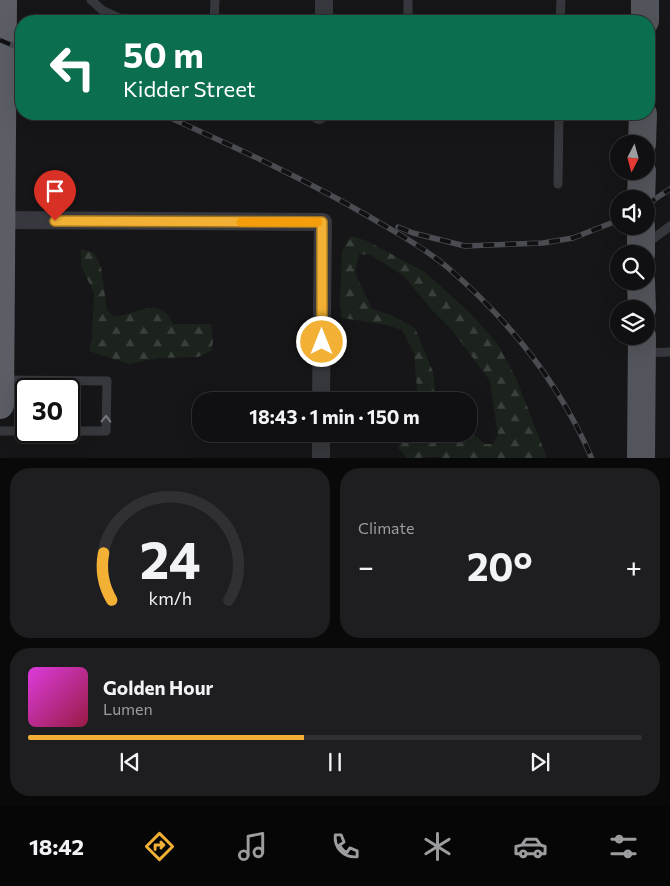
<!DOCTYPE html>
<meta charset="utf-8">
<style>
body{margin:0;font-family:Commissioner,sans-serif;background:#1e1e20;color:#f1f3f6;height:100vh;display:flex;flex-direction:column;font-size:19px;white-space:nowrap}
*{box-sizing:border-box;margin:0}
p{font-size:16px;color:#9c9d9f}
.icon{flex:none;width:28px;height:28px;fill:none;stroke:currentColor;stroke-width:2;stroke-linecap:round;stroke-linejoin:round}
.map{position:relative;height:458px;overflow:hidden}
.side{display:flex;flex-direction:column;gap:10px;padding:10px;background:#09090a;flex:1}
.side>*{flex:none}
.guide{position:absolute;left:15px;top:15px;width:640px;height:105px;border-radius:20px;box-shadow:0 5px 20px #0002,0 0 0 1px #303032;background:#0b6e4f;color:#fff;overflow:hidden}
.needle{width:32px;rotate:186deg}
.controls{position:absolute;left:610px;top:135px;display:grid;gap:10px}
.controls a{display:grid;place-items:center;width:45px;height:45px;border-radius:50%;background:#101012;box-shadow:0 5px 20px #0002,0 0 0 1px #303032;font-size:25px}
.speed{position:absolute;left:15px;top:378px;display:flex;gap:10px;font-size:25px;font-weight:700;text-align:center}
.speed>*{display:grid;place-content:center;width:65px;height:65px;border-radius:50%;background:#101012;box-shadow:0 5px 20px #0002,0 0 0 1px #303032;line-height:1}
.speed .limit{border:2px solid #111;border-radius:8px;background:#fff;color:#111}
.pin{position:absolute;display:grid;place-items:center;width:42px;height:42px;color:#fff;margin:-51px -21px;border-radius:50% 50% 50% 0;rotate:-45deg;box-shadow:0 0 5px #0007}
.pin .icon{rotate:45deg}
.me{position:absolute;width:55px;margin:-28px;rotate:0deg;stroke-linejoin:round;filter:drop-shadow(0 0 4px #0008)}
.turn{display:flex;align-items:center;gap:18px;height:105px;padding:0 25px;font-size:22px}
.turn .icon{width:65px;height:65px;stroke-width:2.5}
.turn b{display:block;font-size:35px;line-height:42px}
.big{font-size:38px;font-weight:700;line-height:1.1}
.side .widget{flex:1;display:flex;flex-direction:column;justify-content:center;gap:8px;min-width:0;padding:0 18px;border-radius:20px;background:#1e1e20}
.side .dial{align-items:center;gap:0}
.dial svg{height:130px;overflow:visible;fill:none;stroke:#303032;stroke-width:7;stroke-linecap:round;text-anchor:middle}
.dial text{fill:#f1f3f6;stroke:none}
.song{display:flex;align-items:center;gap:15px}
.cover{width:60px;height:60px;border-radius:8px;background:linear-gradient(135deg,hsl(300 70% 55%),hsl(340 70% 35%))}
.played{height:5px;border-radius:2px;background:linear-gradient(90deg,#f2b134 45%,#303032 45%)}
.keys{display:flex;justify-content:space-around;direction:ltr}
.heat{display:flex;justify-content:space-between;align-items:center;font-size:28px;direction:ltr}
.side .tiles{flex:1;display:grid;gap:10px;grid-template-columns:1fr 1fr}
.widget:last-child{grid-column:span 2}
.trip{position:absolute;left:192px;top:392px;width:285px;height:50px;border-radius:20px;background:#101012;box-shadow:0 5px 20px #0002,0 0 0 1px #303032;font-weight:700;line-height:50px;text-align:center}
.dock{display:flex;height:80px;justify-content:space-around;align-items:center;background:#060607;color:#9c9d9f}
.dock .icon{width:35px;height:35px}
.dock .on{color:#f2b134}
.dock b{font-size:22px;color:#f1f3f6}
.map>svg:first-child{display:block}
</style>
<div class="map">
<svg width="670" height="459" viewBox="0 0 670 459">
<defs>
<pattern id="forest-firs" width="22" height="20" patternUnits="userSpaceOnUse" patternTransform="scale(1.25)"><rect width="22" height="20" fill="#1c231d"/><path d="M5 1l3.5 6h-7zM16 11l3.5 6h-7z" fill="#3a403c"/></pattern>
</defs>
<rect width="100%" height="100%" fill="#161618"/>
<g fill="url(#forest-firs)">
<path d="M351,236L367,241L425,272L471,314L497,343L516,378L547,458L446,459C439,455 416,459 407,458L398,448L405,434H469V431L485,444H493L498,435L490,381L453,331L431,309L404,276L371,255L359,254L355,273L372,309L391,315L415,328L433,372L436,398V401H418L414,353L402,330L387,325L342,318L340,304L342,251Z"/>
<path d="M81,249L94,253L101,267L107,310L114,316C130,317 153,299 167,314C169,316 171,321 173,324H211L213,341L211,351L198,357L158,358L129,364L89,351L92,338L94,293L81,266Z"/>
</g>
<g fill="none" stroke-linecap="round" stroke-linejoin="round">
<g stroke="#37383d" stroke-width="9">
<path d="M91,0L102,10L126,21"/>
<path d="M408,0V21"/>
<path d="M214,21L215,0"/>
<path d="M560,21L561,0"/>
<path d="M558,184L559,114"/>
<path d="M645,245L670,226"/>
<path d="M644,353L670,352"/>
<path d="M4,380L107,381L106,431H69"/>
<path d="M0,431H26"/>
</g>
<g stroke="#37383d" stroke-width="18">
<path d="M324,0V21"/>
<path d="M319,115V114"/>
<path d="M0,220L323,222L321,401"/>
<path d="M321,459V434"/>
</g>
<g stroke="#53555c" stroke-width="28">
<path d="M645,21V0"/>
<path d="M642,144L643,114"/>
<path d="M641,199L642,171"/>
<path d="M641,226V254"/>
<path d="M641,281L642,309"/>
<path d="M641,459L642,336"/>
</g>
<path stroke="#5b5e65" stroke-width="28" d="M0,405L3,0"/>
<g stroke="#4a4c52" stroke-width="5.5">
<g id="rail">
<path d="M0,40L21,49"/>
<path d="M162,114C232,146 301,177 368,216C395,232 423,247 447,267C509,320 560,384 592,459"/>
<path d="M646,205L670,189"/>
<path d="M398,227L413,233L465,246L543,243L573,238L619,220"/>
</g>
</g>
<use href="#rail" stroke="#111113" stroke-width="4" stroke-dasharray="11" stroke-linecap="butt"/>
</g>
<defs><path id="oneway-chevron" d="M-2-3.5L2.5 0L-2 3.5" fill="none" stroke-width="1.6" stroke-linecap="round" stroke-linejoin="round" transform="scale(1.25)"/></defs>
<use stroke="#757881" href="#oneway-chevron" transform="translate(106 419) rotate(-89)"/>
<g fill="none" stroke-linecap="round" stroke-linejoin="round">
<g stroke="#9d7322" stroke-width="12">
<path id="route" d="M55,221L322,222V342"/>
</g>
<use href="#route" stroke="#f2b134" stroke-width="9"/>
<path stroke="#f59e0b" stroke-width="9" d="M241,222H318"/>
</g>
</svg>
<div class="controls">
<a><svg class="needle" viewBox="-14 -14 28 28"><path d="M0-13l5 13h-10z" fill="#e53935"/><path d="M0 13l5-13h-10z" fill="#9c9d9f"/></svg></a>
<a><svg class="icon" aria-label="sound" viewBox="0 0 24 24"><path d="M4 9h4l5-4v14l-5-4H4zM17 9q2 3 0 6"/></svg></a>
<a><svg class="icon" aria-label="search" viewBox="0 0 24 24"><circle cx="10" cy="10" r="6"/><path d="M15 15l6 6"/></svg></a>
<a><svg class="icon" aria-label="layers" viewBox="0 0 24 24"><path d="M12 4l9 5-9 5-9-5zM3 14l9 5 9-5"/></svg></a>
</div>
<div class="speed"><div class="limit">30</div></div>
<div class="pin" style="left:55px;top:221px;background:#d93025"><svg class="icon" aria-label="arrive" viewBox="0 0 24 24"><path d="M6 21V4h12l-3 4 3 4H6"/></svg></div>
<svg class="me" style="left:322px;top:342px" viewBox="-20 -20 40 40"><circle r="17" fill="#f2b134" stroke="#fff" stroke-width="3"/><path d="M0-11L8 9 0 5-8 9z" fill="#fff"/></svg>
<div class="trip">18:43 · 1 min · 150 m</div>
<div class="guide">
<div class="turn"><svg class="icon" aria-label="left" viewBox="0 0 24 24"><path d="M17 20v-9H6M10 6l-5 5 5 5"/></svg><div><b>50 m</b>Kidder Street</div></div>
</div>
</div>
<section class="side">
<div class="tiles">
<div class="widget dial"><svg viewBox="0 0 100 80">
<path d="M14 69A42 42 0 1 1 86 69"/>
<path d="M14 69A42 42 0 0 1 9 40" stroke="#f2b134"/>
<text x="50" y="56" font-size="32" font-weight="700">24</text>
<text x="50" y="72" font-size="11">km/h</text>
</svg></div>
<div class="widget"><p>Climate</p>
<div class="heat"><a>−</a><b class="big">20°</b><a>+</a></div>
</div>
<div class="widget">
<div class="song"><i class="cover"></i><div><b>Golden Hour</b><p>Lumen</p></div></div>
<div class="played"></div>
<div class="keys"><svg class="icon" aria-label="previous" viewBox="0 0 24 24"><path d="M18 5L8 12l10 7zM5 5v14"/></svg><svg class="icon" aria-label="pause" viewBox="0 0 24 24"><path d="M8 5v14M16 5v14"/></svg><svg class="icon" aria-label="next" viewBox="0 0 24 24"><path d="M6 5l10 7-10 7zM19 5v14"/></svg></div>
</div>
</div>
</section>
<nav class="dock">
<b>18:42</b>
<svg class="icon on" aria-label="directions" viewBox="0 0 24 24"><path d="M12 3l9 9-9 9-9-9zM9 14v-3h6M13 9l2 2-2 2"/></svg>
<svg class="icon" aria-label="music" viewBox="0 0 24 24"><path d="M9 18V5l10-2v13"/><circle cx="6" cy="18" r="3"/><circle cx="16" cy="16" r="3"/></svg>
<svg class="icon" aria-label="phone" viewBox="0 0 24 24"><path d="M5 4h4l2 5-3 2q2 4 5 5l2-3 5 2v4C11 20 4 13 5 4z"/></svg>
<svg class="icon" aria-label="climate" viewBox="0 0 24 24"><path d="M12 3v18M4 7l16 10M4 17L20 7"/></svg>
<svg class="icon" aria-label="car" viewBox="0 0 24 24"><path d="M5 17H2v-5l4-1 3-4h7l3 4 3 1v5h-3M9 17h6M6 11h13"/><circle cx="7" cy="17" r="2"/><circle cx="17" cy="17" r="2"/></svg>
<svg class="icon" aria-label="filters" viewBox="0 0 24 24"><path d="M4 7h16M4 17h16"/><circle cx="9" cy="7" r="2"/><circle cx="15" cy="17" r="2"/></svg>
</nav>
